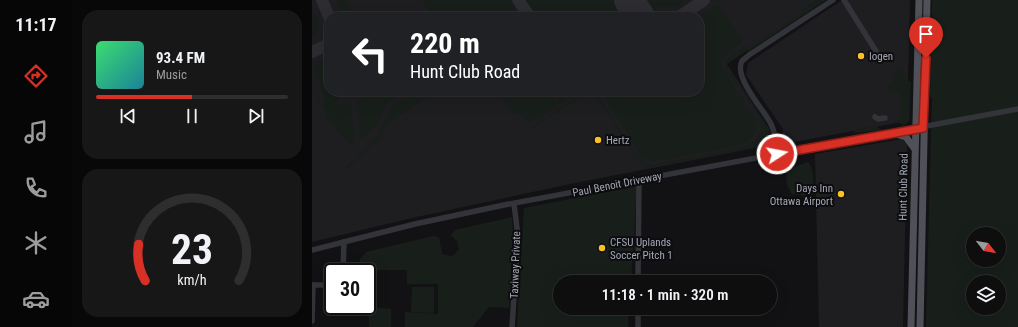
<!DOCTYPE html>
<meta charset="utf-8">
<style>
body{margin:0;font-family:"Roboto Condensed",sans-serif;background:#171718;color:#f1f3f6;height:100vh;display:flex;flex-direction:column;font-size:15px;white-space:nowrap}
*{box-sizing:border-box;margin:0}
p{font-size:13px;color:#9b9c9e}
.icon{flex:none;width:22px;height:22px;fill:none;stroke:currentColor;stroke-width:2;stroke-linecap:round;stroke-linejoin:round}
.map{position:relative;flex:1;overflow:hidden}
.panel{display:flex;flex-direction:column;gap:10px;padding:10px;background:#080808;width:240px}
.panel>*{flex:none}
.hud{position:absolute;left:12px;top:12px;width:380px;height:84px;border-radius:16px;box-shadow:0 4px 16px #0002,0 0 0 1px #2e2e2f;background:#202124;color:#fff;overflow:hidden}
.needle{width:26px;rotate:121deg}
.controls{position:absolute;left:654px;top:227px;display:grid;gap:8px}
.controls a{display:grid;place-items:center;width:40px;height:40px;border-radius:50%;background:#0e0e0f;box-shadow:0 4px 16px #0002,0 0 0 1px #2e2e2f;font-size:20px}
.speed{position:absolute;left:12px;top:263px;display:flex;gap:8px;font-size:20px;font-weight:700;text-align:center}
.speed>*{display:grid;place-content:center;width:52px;height:52px;border-radius:50%;background:#0e0e0f;box-shadow:0 4px 16px #0002,0 0 0 1px #2e2e2f;line-height:1}
.speed .limit{border:2px solid #111;border-radius:6px;background:#fff;color:#111}
.pin{position:absolute;display:grid;place-items:center;width:34px;height:34px;color:#fff;margin:-41px -17px;border-radius:50% 50% 50% 0;rotate:-45deg;box-shadow:0 0 4px #0007}
.pin .icon{rotate:45deg}
.me{position:absolute;width:44px;margin:-22px;rotate:79deg;stroke-linejoin:round;filter:drop-shadow(0 0 3px #0008)}
.turn{display:flex;align-items:center;gap:14px;height:84px;padding:0 20px;font-size:18px}
.turn .icon{width:52px;height:52px;stroke-width:2.5}
.turn b{display:block;font-size:28px;line-height:34px}
.panel .widget{flex:1;display:flex;flex-direction:column;justify-content:center;gap:6px;min-width:0;padding:0 14px;border-radius:16px;background:#171718}
.panel .dial{align-items:center;gap:0}
.dial svg{height:104px;overflow:visible;fill:none;stroke:#2e2e2f;stroke-width:7;stroke-linecap:round;text-anchor:middle}
.dial text{fill:#f1f3f6;stroke:none}
.song{display:flex;align-items:center;gap:12px}
.cover{width:48px;height:48px;border-radius:6px;background:linear-gradient(135deg,hsl(140 70% 55%),hsl(190 70% 35%))}
.played{height:4px;border-radius:2px;background:linear-gradient(90deg,#d93025 50%,#2e2e2f 50%)}
.keys{display:flex;justify-content:space-around;direction:ltr}
.trip{position:absolute;left:241px;top:275px;width:224px;height:40px;border-radius:20px;background:#0e0e0f;box-shadow:0 4px 16px #0002,0 0 0 1px #2e2e2f;font-weight:600;line-height:40px;text-align:center}
main{display:flex;flex:1;min-height:0}
.tab-bar{display:flex;flex-direction:column;width:72px;justify-content:space-around;align-items:center;background:#060606;color:#9b9c9e}
.tab-bar .icon{width:28px;height:28px}
.tab-bar .active{color:#d93025}
.tab-bar b{font-size:18px;color:#f1f3f6}
.map>svg:first-child{display:block}
</style>
<main>
<nav class="tab-bar">
<b>11:17</b>
<svg class="icon active" aria-label="directions" viewBox="0 0 24 24"><path d="M12 3l9 9-9 9-9-9zM9 14v-3h6M13 9l2 2-2 2"/></svg>
<svg class="icon" aria-label="music" viewBox="0 0 24 24"><path d="M9 18V5l10-2v13"/><circle cx="6" cy="18" r="3"/><circle cx="16" cy="16" r="3"/></svg>
<svg class="icon" aria-label="phone" viewBox="0 0 24 24"><path d="M5 4h4l2 5-3 2q2 4 5 5l2-3 5 2v4C11 20 4 13 5 4z"/></svg>
<svg class="icon" aria-label="climate" viewBox="0 0 24 24"><path d="M12 3v18M4 7l16 10M4 17L20 7"/></svg>
<svg class="icon" aria-label="car" viewBox="0 0 24 24"><path d="M5 17H2v-5l4-1 3-4h7l3 4 3 1v5h-3M9 17h6M6 11h13"/><circle cx="7" cy="17" r="2"/><circle cx="17" cy="17" r="2"/></svg>
</nav>
<section class="panel">
<div class="widget">
<div class="song"><i class="cover"></i><div><b>93.4 FM</b><p>Music</p></div></div>
<div class="played"></div>
<div class="keys"><svg class="icon" aria-label="previous" viewBox="0 0 24 24"><path d="M18 5L8 12l10 7zM5 5v14"/></svg><svg class="icon" aria-label="pause" viewBox="0 0 24 24"><path d="M8 5v14M16 5v14"/></svg><svg class="icon" aria-label="next" viewBox="0 0 24 24"><path d="M6 5l10 7-10 7zM19 5v14"/></svg></div>
</div>
<div class="widget dial"><svg viewBox="0 0 100 80">
<path d="M14 69A42 42 0 1 1 86 69"/>
<path d="M14 69A42 42 0 0 1 9 41" stroke="#d93025"/>
<text x="50" y="56" font-size="32" font-weight="700">23</text>
<text x="50" y="72" font-size="11">km/h</text>
</svg></div>
</section>
<div class="map">
<svg width="706" height="327" viewBox="0 0 706 327">
<rect width="100%" height="100%" fill="#121214"/>
<g fill="#1e1e21" fill-rule="evenodd">
<path d="M0,0H511L415,64L457,129L458,145L258,184L100,218L0,242ZM17,17H387V91H17Z"/>
<path d="M530,0H598L595,121L471,144V129L434,75L436,63Z"/>
<path d="M590,139L595,144L591,327H507L503,154Z"/>
</g>
<g fill="#181f1a" fill-rule="evenodd">
<path d="M24,0H35L42,17H31Z"/>
<path d="M110,0H200L211,17H121Z"/>
<path d="M211,0H308L319,17H223Z"/>
<path d="M327,0H374L364,7L348,6L344,10L331,7Z"/>
<path d="M504,0H514L437,51L436,50L414,64L456,129L458,145L332,168L281,91H283L324,154L331,162L340,165L433,147C442,142 451,134 448,122C445,109 422,81 414,69L413,63L417,57L433,45L436,49L491,12L489,10Z"/>
<path d="M620,0H706V327H614L620,98L618,97ZM661,234H687V260H661ZM661,282H687V308H661Z"/>
<path d="M404,5L409,7L430,40C425,50 409,54 409,66L444,119C447,135 439,142 424,146L351,160L338,161L329,156L288,91H387V17Z"/>
<path d="M0,7C5,19 11,28 0,38Z"/>
<path d="M5,61H17V91H26V106L35,102L38,103L44,135L42,145L39,146L15,119L12,112V93L0,66Z"/>
<path d="M590,69L592,78L599,82L597,121L592,125L583,121L588,117L589,92L578,91L577,87L573,91V87L582,81L580,78L582,70Z"/>
<path d="M63,91H91L73,105L67,121L49,140L43,101L64,93Z"/>
<path d="M125,91L74,124L72,134L34,171V166L42,161L64,138L80,106L100,92Z"/>
<path d="M187,91H238L236,92L244,103L254,91H268L226,119L216,124L207,111L202,114Z"/>
<path d="M273,91H277L218,130V128Z"/>
<path d="M563,125L569,130L542,133L543,129Z"/>
<path d="M496,162C504,171 501,187 500,198H494L489,195L480,194C474,185 472,179 477,169Z"/>
<path d="M325,186L319,282H248V308H317L316,327H205L212,208Z"/>
<path d="M200,217L202,250L197,308L177,307L161,327H93V312L126,314V284H95V270H57V278H55V272H35V267H46L48,259L54,252L121,236L127,237L130,254L138,256L142,255L147,249L145,241L139,235L143,230Z"/>
<path d="M100,287H122V313L99,312Z"/>
<path d="M61,307L79,309V327H57V311Z"/>
</g>
<g fill="none" stroke-linecap="round" stroke-linejoin="round">
<g stroke="#2c2c31" stroke-width="12">
<path d="M10,0L17,17"/>
<path d="M206,0L218,17"/>
<path d="M319,0L330,17"/>
<path d="M367,17L392,0"/>
<path d="M0,52L17,44"/>
</g>
<path stroke="#2c2c31" stroke-width="30" d="M317,0L328,17"/>
<g stroke="#333439" stroke-width="5.5">
<path d="M532,0L567,56"/>
<path d="M563,117L566,119L573,118"/>
<path d="M465,154C464,144 464,134 459,124C452,110 421,77 430,61C432,59 435,57 437,55L521,0"/>
<path d="M0,250L103,224L192,205L706,109"/>
<path d="M31,272L32,242"/>
<path d="M326,282L327,179"/>
<path d="M0,285H21"/>
<path d="M0,321L1,285"/>
<path d="M200,327L206,236L202,204"/>
<path d="M326,327V308"/>
</g>
<g stroke="#4f5058" stroke-width="7">
<path d="M580,133L594,137L602,148"/>
<path d="M599,327L607,0"/>
<path d="M608,327L615,0"/>
</g>
</g>
<g fill="none" stroke-linecap="round" stroke-linejoin="round">
<g stroke="#8d1f18" stroke-width="10">
<path id="route" d="M465,154L611,128L614,58"/>
</g>
<use href="#route" stroke="#d93025" stroke-width="7"/>
</g>
<g fill="#fbc023" stroke="#0d0d0f" stroke-width="1.5">
<circle cx="549" cy="56" r="4"/>
<circle cx="286" cy="140" r="4"/>
<circle cx="529" cy="194" r="4"/>
<circle cx="290" cy="248" r="4"/>
</g>
<g text-anchor="middle" stroke-width="4" stroke-linejoin="round" paint-order="stroke">
<g font-size="11" fill="#a3a7b5" stroke="#0d0d0f" text-anchor="start">
<text x="557" y="60">Iogen</text>
<text x="294" y="144">Hertz</text>
<text x="521" y="192" text-anchor="end">Days Inn<tspan x="521" dy="13">Ottawa Airport</tspan></text>
<text x="298" y="246">CFSU Uplands<tspan x="298" dy="13">Soccer Pitch 1</tspan></text>
</g>
<g font-size="11" fill="#a3a7b5" stroke="#0d0d0f">
<text transform="translate(305 184) rotate(-11)" y="4">Paul Benoit Driveway</text>
<text transform="translate(591 187) rotate(-89)" y="4">Hunt Club Road</text>
<text transform="translate(203 265) rotate(-88)" y="4">Taxiway Private</text>
</g>
</g>
</svg>
<div class="controls">
<a><svg class="needle" viewBox="-14 -14 28 28"><path d="M0-13l5 13h-10z" fill="#e53935"/><path d="M0 13l5-13h-10z" fill="#9b9c9e"/></svg></a>
<a><svg class="icon" aria-label="layers" viewBox="0 0 24 24"><path d="M12 4l9 5-9 5-9-5zM3 14l9 5 9-5"/></svg></a>
</div>
<div class="speed"><div class="limit">30</div></div>
<div class="pin" style="left:614px;top:58px;background:#d93025"><svg class="icon" aria-label="arrive" viewBox="0 0 24 24"><path d="M6 21V4h12l-3 4 3 4H6"/></svg></div>
<svg class="me" style="left:465px;top:154px" viewBox="-20 -20 40 40"><circle r="17" fill="#d93025" stroke="#fff" stroke-width="3"/><path d="M0-11L8 9 0 5-8 9z" fill="#fff"/></svg>
<div class="trip">11:18 · 1 min · 320 m</div>
<div class="hud">
<div class="turn"><svg class="icon" aria-label="left" viewBox="0 0 24 24"><path d="M17 20v-9H6M10 6l-5 5 5 5"/></svg><div><b>220 m</b>Hunt Club Road</div></div>
</div>
</div>
</main>
